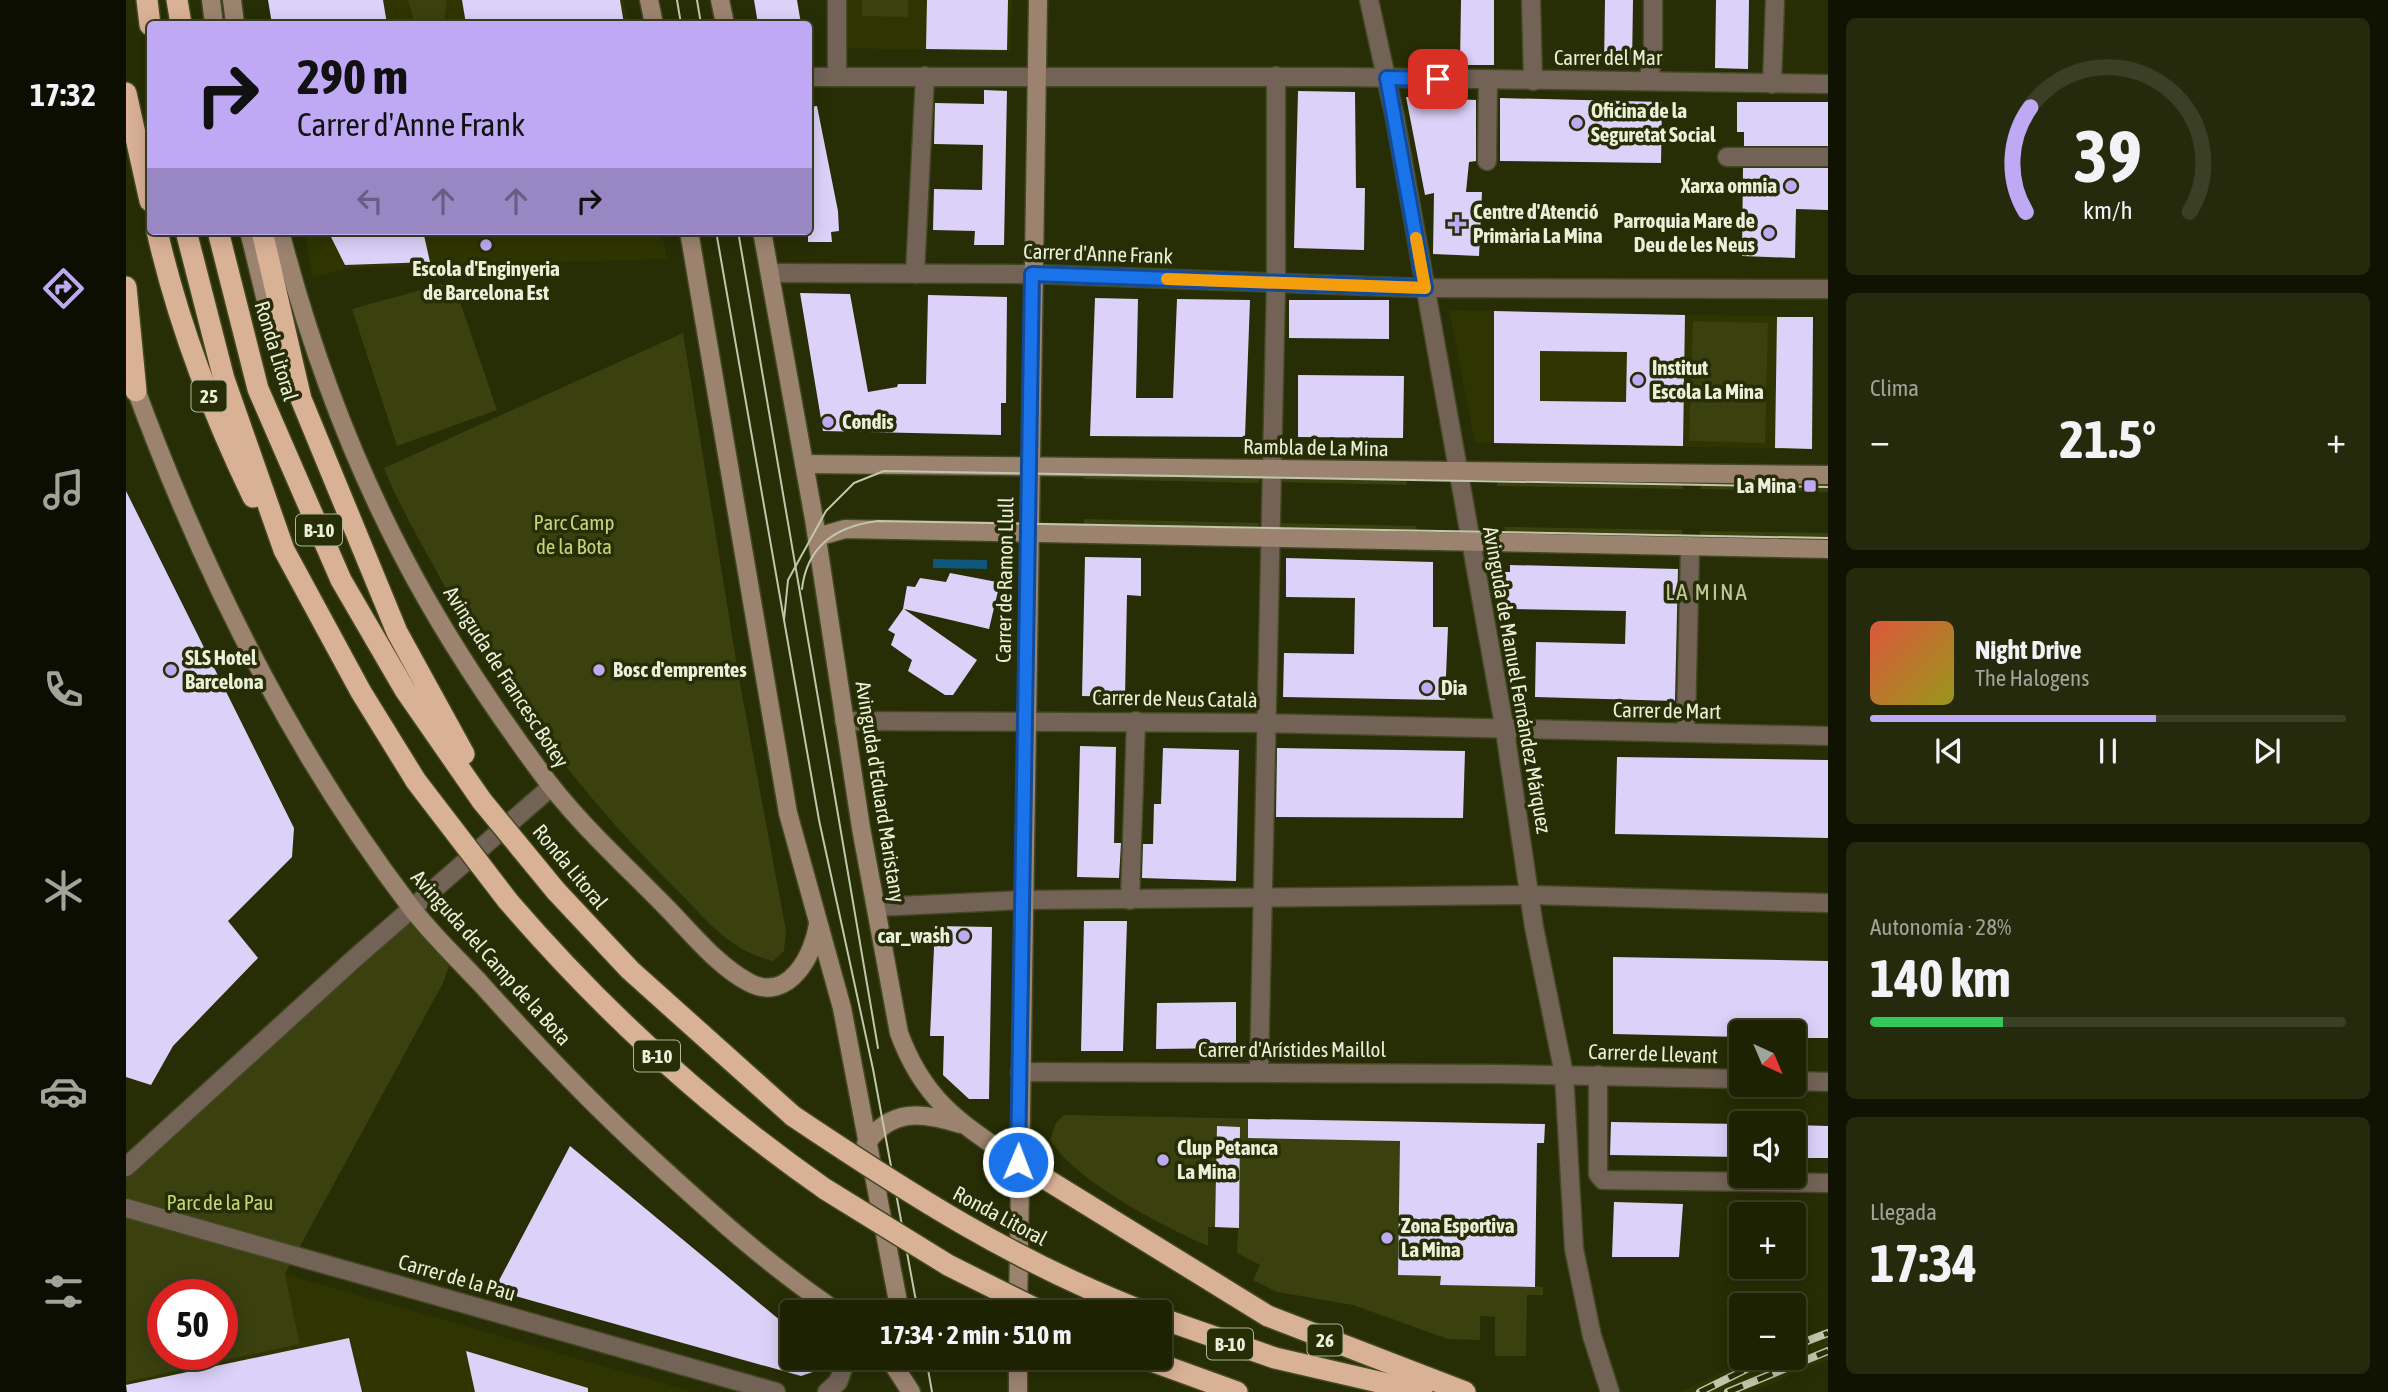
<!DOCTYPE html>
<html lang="es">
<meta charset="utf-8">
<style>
body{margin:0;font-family:"Asap Condensed",sans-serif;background:#252a0d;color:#f1f3f6;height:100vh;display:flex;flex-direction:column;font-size:26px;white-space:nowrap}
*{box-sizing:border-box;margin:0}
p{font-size:23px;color:#a0a49a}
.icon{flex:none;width:38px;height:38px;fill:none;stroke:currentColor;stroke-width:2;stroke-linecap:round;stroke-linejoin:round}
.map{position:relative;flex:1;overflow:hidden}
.sheet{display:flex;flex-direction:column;gap:18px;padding:18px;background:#101302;width:560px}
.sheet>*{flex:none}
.guide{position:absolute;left:21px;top:21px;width:665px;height:214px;border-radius:7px;box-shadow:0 4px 18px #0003,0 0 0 2px #3b3f25;background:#bfa9f4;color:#111;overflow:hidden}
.needle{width:46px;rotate:136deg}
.fabs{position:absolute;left:1603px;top:1020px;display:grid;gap:14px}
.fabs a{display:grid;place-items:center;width:77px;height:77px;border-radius:7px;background:#1d2203;box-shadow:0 4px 18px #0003,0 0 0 2px #3b3f25;font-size:35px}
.speed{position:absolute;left:21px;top:1279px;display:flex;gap:14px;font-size:35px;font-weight:700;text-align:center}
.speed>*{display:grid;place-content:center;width:91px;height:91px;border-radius:50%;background:#1d2203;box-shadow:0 4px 18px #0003,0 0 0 2px #3b3f25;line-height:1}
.speed .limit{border:10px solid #d22;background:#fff;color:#111}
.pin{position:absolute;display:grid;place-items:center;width:60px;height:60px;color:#fff;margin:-30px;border-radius:14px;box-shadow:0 4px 10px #0006}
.me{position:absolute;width:77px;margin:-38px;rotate:1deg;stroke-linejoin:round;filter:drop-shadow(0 0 5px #0008)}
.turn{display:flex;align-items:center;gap:24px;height:147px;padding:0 35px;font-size:32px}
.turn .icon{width:91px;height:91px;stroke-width:2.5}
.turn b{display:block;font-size:49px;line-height:60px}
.lanes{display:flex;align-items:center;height:66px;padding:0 35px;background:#0003;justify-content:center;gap:35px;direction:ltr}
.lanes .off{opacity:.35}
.big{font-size:52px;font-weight:700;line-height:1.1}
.sheet .card{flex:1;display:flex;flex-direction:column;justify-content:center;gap:10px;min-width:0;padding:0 24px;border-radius:10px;background:#252a0d}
.sheet .dial{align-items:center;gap:0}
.dial svg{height:182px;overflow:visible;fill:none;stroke:#3b3f25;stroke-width:7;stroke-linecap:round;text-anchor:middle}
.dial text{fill:#f1f3f6;stroke:none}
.song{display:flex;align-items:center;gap:21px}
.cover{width:84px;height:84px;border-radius:10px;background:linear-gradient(135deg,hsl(10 70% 55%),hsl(60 70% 35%))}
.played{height:7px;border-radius:4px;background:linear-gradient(90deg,#bfa9f4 60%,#3b3f25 60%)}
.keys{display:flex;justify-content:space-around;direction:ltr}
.heat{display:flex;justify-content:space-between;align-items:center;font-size:38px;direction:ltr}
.charge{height:10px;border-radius:5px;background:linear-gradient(90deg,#34c759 28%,#3b3f25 0)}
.trip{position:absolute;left:654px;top:1300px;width:392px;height:70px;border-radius:7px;background:#1d2203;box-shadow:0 4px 18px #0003,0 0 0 2px #3b3f25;font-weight:700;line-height:70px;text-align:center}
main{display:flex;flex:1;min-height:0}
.tab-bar{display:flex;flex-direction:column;width:126px;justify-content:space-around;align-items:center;background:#0c0e01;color:#a0a49a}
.tab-bar .icon{width:49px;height:49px}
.tab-bar .current{color:#bfa9f4}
.tab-bar b{font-size:32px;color:#f1f3f6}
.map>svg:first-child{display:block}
</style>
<main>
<nav class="tab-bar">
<b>17:32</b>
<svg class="icon current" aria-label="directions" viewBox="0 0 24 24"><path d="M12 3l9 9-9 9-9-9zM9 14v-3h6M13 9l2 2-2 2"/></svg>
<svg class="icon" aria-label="music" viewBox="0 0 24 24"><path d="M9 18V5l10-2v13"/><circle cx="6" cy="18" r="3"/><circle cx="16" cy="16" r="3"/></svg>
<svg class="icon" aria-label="phone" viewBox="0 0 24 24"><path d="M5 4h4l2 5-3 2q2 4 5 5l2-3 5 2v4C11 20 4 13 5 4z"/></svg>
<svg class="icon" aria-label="climate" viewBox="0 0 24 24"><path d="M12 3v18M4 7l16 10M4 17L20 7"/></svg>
<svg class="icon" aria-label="car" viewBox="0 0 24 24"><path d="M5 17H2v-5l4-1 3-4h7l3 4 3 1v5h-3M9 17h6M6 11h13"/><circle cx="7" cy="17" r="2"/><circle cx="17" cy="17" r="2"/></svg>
<svg class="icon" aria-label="filters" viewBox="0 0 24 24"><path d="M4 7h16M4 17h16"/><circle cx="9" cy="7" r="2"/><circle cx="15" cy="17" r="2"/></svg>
</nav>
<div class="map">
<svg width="1702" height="1392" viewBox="0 0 1702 1392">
<rect width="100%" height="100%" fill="#272d04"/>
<g fill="#2e3501">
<path d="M142,0H498L502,24H146Z"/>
<path d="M718,0H886L885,52L717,48Z"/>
<path d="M178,231H535L541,259L223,268L187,277Z"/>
<path d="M1323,310L1687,317L1686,449L1349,443Z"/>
<path d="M159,1274L470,1364L569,1392H0V1382L174,1344Z"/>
<path d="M1702,1328V1360L1626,1392H1554L1627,1358H1668V1340Z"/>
</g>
<g fill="#3a410e" fill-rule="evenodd">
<path d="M282,0H321L318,24H289Z"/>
<path d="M736,0H782V17L736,16Z"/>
<path d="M327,281L371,410L271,446L226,309Z"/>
<path d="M1567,321L1642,323L1639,443L1563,441Z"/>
<path d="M557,333L613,678L660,931L658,951L647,961C602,950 582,921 551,890C453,794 371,683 306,563C289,532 271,501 258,468Z"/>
<path d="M959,468L1134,471L1133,483L958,479Z"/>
<path d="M1152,472L1279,474L1281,485L1152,482Z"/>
<path d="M1371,476L1557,478V489L1371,486Z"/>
<path d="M1575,479L1702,481V492L1575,489Z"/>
<path d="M958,519L1133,523L1132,533L957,531Z"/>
<path d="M1150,523L1290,526L1293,536L1150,533Z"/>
<path d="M1378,527L1556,530V540L1381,537Z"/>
<path d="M1574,531L1702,533V544L1574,541Z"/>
<path d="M285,908L327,954L317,983L159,1274L174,1344L0,1382V1167ZM37,1295H96V1354H37Z"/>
<path d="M938,1115L1419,1124L1418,1143L1411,1144L1409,1286L1417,1287V1295H1401L1400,1356H1369V1317L1354,1316V1340L1322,1339L1227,1305L1151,1292L1127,1280L1134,1265L1111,1253L1112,1228L1082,1227V1246C1040,1228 945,1179 924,1139L930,1123Z"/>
</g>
<path fill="#0f567a" d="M807,559L861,560V569L807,568Z"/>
<g fill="#dcd1f8" fill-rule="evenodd">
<path d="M142,0H257L261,24H146Z"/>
<path d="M336,0H494L498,24H340Z"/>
<path d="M628,0H671L675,24H632Z"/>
<path d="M801,0H882L881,50L800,49Z"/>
<path d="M1335,0H1368V65H1334Z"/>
<path d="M1479,0H1507L1506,67L1478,66Z"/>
<path d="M1590,0H1623L1622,69L1589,68Z"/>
<path d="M858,90L881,91L878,245H848L849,231L807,230L808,189L856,190L857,145L808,144L809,103L858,104Z"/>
<path d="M1172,91L1229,92L1230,188H1239L1238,250L1168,248Z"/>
<path d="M1280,97L1350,100V161L1343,162L1340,192H1356L1353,256L1307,254L1308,193L1299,195Z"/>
<path d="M1374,98L1536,102L1535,163L1374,161Z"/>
<path d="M1611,102H1702V146H1618V132H1611Z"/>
<path d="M691,106L712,211L713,231L705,232L706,242H682V107Z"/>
<path d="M1617,168H1702V210L1670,209L1669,258L1616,256Z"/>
<path d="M202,231H297L304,262L219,265Z"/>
<path d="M674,293L724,294L742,392L771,387L772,384H800L802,295L881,297L880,403H875V435L697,431Z"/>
<path d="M969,298L1012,299L1010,398H1047L1051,299L1124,300L1119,437L964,436Z"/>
<path d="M1163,300H1263V339L1163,338Z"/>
<path d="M1368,311L1559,315L1557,446L1368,443ZM1414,351L1501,352L1500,402L1414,401Z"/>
<path d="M1651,317H1687L1686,449L1649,448Z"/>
<path d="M1172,375L1278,376L1277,438L1172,437Z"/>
<path d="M0,491L168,828L166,857L102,921L132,958L47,1046L25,1085L0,1077Z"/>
<path d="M959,557L1015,558V596L1001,595L999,697L956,696Z"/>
<path d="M1160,558L1307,562V627H1322L1319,700L1157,697L1158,653L1228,654L1229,598L1160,597Z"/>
<path d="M1384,565L1552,569L1549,701L1409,697L1410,642L1499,644L1500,611L1383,609V602H1377V572H1384Z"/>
<path d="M824,573L871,582L869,591H872L863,629L778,609L851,660L827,695H819L782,671L786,660L765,645L769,634L762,630L777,609L781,586L789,587L794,578L820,582Z"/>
<path d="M954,746L990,747L988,843H995L993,878L951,877Z"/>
<path d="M1037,748L1113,750L1110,881L1016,878L1017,844H1027L1028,804H1035Z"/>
<path d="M1151,748L1339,751L1337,818L1150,817Z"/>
<path d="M1491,757L1702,760V838L1489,834Z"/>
<path d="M958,921H1001L997,1051H955Z"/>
<path d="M809,926L866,927L863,1099H843L817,1075L818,1036H804Z"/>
<path d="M1487,957L1702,961V1038H1668V1032H1615V1037L1487,1034Z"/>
<path d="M1110,1002V1048L1030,1049L1031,1003Z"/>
<path d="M1122,1119L1419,1124L1418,1143H1411L1409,1287L1314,1285L1315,1276L1272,1275L1274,1141L1122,1138Z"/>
<path d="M1485,1122L1615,1124V1157L1484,1155Z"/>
<path d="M1668,1125L1702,1126V1158H1668Z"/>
<path d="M1091,1126L1114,1127L1113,1228L1089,1227Z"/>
<path d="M444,1146L667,1331V1358H698L687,1372L675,1376L368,1290Z"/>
<path d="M1488,1202L1557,1204L1553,1257H1486Z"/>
<path d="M223,1338L236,1392H1L0,1385Z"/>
<path d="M340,1351L462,1388V1392H349Z"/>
</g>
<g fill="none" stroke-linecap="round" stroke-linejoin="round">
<g stroke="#424822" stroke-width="21">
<g id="street">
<path d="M1243,0L1269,118L1379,731L1408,927L1438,1074L1448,1249L1466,1336L1484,1392"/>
<path d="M1405,0L1407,81"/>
<path d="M682,77H1217L1702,84"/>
<path d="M711,77V0"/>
<path d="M1522,79L1527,59V0"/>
<path d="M1646,84L1649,0"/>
<path d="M1601,157H1702"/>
<path d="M1361,161L1362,80"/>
<path d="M644,273L906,274L1299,288L1702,289"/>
<path d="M789,274L799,76"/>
<path d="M1560,720L1564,551"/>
<path d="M718,721L1137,723L1702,736"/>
<path d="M1004,900L1010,721"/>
<path d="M750,907L897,900L1404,895L1702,903"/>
<path d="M894,1072L1374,1074L1615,1079"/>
<path d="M1133,1072L1150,283V76"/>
<path d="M1472,1075V1174L1477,1180L1702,1183"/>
<path d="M1668,1081L1702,1082"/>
<path d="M0,1167L228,959L425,787"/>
<path d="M0,1208L650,1392"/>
<path d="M701,1392L712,1382L721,1358"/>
</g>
</g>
<g stroke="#424822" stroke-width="21">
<g id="secondary">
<path d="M85,0L88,24"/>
<path d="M106,0L109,24"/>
<path d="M523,0L528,24"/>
<path d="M594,0L599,24"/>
<path d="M123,231L141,305L153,336"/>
<path d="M154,231C183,343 223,453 277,556C316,631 363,702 413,770C449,820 496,862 538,905C564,931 591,966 624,983C663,1003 688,954 692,924"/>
<path d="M563,231L662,813L716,1008L774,1312"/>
<path d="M636,231L688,519L735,828L773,1033C798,1101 834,1123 892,1162"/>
<path d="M6,379C74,566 163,747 284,906C305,934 332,959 356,985C410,1045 464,1102 523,1156C583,1211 644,1267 712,1312"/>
<path d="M678,464L1702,475"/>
<path d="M691,537L719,529L1702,549"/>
<path d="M740,1144C765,1108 796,1112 834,1124"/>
<path d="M892,1312L912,0"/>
<path d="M763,1358L785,1392"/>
<path d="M892,1392V1358"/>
</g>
</g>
<g stroke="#424822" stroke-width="24">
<g id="highway">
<path d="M21,0L24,25"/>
<path d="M51,0L55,24"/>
<path d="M0,93L24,201"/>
<path d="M31,231C52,323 86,412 127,497"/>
<path d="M60,231L98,379L158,550L235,692L290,781"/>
<path d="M92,231L132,389L215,580L279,690L356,801"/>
<path d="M136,231L175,399L271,632L338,754"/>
<path d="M0,287L10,391"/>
<path d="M430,891L504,970L667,1116"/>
<path d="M382,901C476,1010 581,1107 699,1189"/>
<path d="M892,1162L1142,1316L1339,1392"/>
<path d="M1034,1318L1149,1358L1296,1392"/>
<path d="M1017,1358L1111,1392"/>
</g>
</g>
<use href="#street" stroke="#736357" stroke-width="18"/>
<use href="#secondary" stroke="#9c8370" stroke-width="18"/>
<use href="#highway" stroke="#d9b195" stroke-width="21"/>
<g stroke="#c1c6ac" stroke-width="2">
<path d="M551,0L555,24"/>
<path d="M571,0L575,24"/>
<path d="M590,231L693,820L747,1069L792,1312"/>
<path d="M612,231L752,1048"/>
<path d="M676,589C681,545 711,526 752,521L1702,538"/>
<path d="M658,620L662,580L700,511L728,483L758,471L1702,487"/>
<path d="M800,1358L806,1392"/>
</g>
<g stroke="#c1c6ac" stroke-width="8">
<g id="rail">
<path d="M1668,1346L1702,1333"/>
<path d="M1574,1392L1643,1358"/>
<path d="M1602,1392L1702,1351"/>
</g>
</g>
<use href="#rail" stroke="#272d04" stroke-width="5" stroke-dasharray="16" stroke-linecap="butt"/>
<g stroke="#424822" stroke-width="24" stroke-linecap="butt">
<g id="highway-bridge">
<path d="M290,781L382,901"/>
<path d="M356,801L430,891"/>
<path d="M667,1116C782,1193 889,1262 1019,1312"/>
<path d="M699,1189L822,1265L916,1312"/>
</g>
</g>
<use href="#highway-bridge" stroke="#d9b195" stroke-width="21"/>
</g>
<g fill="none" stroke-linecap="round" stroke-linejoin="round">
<g stroke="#114b97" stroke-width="18">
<path id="route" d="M892,1162L906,274L1299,288L1261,78L1312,79"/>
</g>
<use href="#route" stroke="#1a73e8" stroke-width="12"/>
<path stroke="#f59e0b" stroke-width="12" d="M1041,279L1299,288L1290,238"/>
</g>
<g fill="#bfa9f4" stroke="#272d04" stroke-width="2.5">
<circle cx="1451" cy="123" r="7"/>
<circle cx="1665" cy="186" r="7"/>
<path d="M1327.5 213.5h7v7h7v7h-7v7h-7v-7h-7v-7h7z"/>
<circle cx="1643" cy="233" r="7"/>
<circle cx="360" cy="245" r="7"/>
<circle cx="1512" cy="380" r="7"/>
<circle cx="702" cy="422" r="7"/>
<rect x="1677" y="479" width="14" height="14" rx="3.5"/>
<circle cx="45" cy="670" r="7"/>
<circle cx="473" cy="670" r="7"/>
<circle cx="1301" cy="688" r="7"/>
<circle cx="838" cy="936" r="7"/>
<circle cx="1037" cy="1160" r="7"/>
<circle cx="1261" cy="1238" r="7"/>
</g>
<g text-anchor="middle" stroke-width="7" stroke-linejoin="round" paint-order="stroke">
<g fill="#272d04" stroke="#b0b69a" stroke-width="2">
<rect x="65.5" y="380.5" width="35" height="31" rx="5"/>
<rect x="170" y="514.5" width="46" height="31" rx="5"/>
<rect x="508" y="1040.5" width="46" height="31" rx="5"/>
<rect x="1181.5" y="1324.5" width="35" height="31" rx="5"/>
<rect x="1081" y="1328.5" width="46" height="31" rx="5"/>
</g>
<g font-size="19" font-weight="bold" fill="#ebf0da">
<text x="83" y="403">25</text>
<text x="193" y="537">B-10</text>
<text x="531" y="1063">B-10</text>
<text x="1199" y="1347">26</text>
<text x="1104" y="1351">B-10</text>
</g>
<g font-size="21" fill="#ebf0da" stroke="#272d04">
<text x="1482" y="65">Carrer del Mar</text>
<text transform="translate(972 254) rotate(2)" y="7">Carrer d'Anne Frank</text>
<text transform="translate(150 351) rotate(73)" y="7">Ronda Litoral</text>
<text transform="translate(1190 448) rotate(1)" y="7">Rambla de La Mina</text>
<text transform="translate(879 580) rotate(-89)" y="7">Carrer de Ramon Llull</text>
<text transform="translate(380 677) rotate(57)" y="7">Avinguda de Francesc Botey</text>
<text transform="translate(1391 680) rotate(80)" y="7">Avinguda de Manuel Fernández Márquez</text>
<text transform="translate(1049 699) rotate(1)" y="7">Carrer de Neus Català</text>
<text transform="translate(1541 711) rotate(1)" y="7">Carrer de Mart</text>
<text transform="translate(754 792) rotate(81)" y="7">Avinguda d'Eduard Maristany</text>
<text transform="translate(444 867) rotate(50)" y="7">Ronda Litoral</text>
<text transform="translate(365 958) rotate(48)" y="7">Avinguda del Camp de la Bota</text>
<text x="1166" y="1057">Carrer d'Arístides Maillol</text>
<text transform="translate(1527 1054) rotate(2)" y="7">Carrer de Llevant</text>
<text transform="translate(874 1216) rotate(28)" y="7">Ronda Litoral</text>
<text transform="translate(331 1278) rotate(16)" y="7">Carrer de la Pau</text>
</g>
<g font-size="21" font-weight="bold" fill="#ebf0da" stroke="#272d04" text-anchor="start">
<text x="1465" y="118">Oficina de la<tspan x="1465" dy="24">Seguretat Social</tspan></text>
<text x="1651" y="193" text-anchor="end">Xarxa omnia</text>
<text x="1347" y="219">Centre d'Atenció<tspan x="1347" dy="24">Primària La Mina</tspan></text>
<text x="1629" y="228" text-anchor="end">Parroquia Mare de<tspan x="1629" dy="24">Deu de les Neus</tspan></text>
<text x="360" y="276" text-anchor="middle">Escola d'Enginyeria<tspan x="360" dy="24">de Barcelona Est</tspan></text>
<text x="1526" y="375">Institut<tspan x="1526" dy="24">Escola La Mina</tspan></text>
<text x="716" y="429">Condis</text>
<text x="1670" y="493" text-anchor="end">La Mina</text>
<text x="59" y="665">SLS Hotel<tspan x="59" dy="24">Barcelona</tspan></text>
<text x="487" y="677">Bosc d'emprentes</text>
<text x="1315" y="695">Dia</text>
<text x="824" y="943" text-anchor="end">car_wash</text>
<text x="1051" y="1155">Clup Petanca<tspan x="1051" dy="24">La Mina</tspan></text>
<text x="1275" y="1233">Zona Esportiva<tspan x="1275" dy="24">La Mina</tspan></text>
</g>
<g font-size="21" fill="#c5d579" stroke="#272d04">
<text x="448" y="530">Parc Camp<tspan x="448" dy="24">de la Bota</tspan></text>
<text x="94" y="1210">Parc de la Pau</text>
</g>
<g font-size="23" letter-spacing="2" fill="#bec89b" stroke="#272d04">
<text x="1581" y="600">LA MINA</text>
</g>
</g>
</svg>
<div class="fabs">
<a><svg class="needle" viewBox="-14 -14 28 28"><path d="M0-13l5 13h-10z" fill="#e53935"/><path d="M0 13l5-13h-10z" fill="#a0a49a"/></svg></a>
<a><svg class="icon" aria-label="sound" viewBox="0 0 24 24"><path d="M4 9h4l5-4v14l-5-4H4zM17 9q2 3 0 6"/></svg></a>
<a>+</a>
<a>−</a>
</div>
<div class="speed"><div class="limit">50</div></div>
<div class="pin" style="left:1312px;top:79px;background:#d93025"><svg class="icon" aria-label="arrive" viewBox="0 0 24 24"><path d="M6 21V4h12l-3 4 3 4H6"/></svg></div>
<svg class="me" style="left:892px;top:1162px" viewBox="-20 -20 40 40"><circle r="17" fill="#1a73e8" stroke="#fff" stroke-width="3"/><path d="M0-11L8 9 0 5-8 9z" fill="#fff"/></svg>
<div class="trip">17:34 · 2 min · 510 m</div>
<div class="guide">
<div class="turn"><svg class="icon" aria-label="right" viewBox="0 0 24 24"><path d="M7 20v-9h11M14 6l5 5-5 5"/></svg><div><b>290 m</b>Carrer d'Anne Frank</div></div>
<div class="lanes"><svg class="icon off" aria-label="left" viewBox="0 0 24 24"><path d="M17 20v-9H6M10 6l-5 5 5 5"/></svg><svg class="icon off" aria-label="ahead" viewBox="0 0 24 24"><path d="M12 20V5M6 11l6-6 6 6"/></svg><svg class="icon off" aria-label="ahead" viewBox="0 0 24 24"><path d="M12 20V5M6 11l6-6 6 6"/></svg><svg class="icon" aria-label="right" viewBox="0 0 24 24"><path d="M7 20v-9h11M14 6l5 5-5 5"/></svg></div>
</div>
</div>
<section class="sheet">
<div class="card dial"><svg viewBox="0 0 100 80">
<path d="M14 69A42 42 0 1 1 86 69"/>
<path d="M14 69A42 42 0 0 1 16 23" stroke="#bfa9f4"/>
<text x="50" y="56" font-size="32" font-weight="700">39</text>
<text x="50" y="72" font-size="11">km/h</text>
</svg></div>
<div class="card"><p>Clima</p>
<div class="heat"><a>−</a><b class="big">21.5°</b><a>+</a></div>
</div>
<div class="card">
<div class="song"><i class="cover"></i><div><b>Night Drive</b><p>The Halogens</p></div></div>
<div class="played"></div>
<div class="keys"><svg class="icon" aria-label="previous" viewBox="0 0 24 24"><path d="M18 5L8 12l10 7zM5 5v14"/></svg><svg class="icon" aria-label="pause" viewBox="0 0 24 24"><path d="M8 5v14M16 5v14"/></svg><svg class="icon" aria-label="next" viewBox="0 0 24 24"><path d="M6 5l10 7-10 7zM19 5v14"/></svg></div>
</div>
<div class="card"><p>Autonomía · 28%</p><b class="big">140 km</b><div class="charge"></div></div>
<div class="card"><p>Llegada</p><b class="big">17:34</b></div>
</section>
</main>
